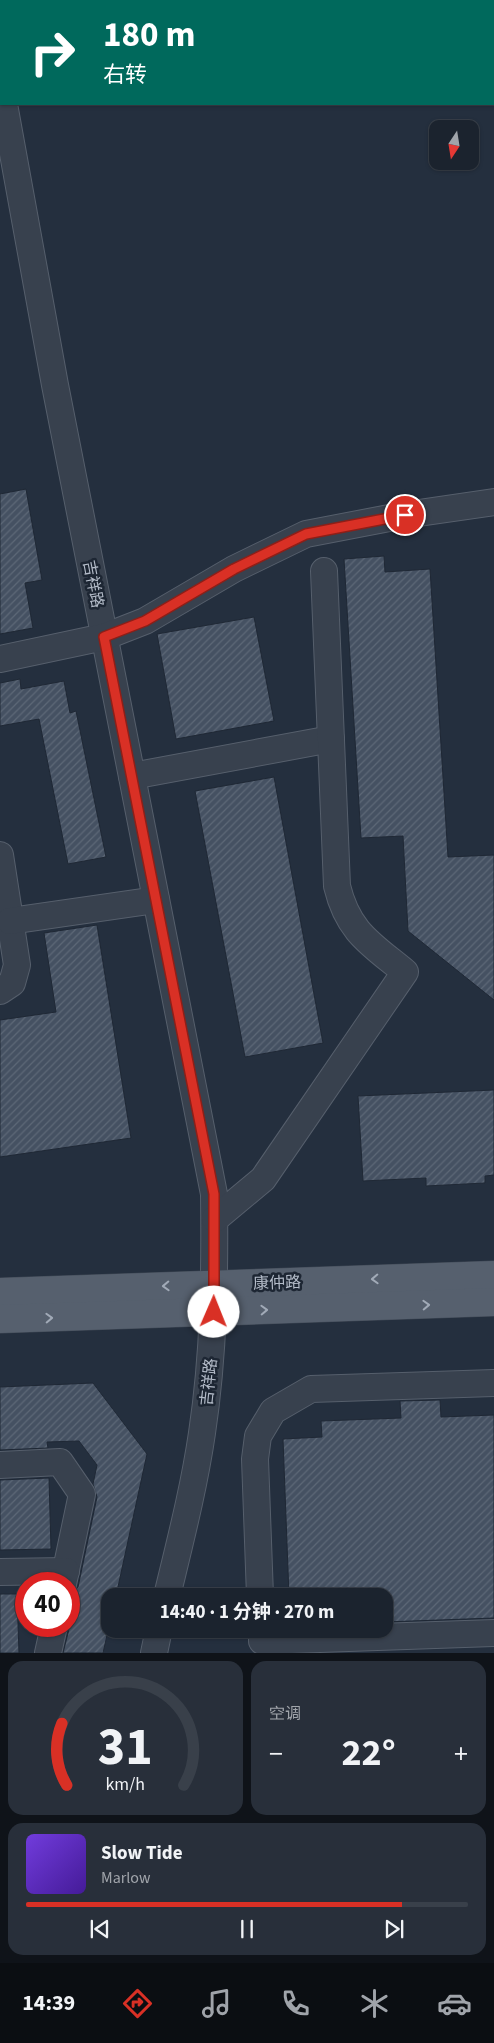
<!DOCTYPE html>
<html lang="zh">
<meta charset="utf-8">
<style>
body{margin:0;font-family:"Source Sans 3","Noto Sans SC",sans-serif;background:#282f3a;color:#f1f3f6;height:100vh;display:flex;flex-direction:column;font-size:19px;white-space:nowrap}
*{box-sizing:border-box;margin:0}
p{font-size:16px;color:#a0a4aa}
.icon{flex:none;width:28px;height:28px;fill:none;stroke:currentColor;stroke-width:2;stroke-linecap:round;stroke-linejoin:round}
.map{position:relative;height:1653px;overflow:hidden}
.details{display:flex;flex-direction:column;gap:8px;padding:8px;background:#0f1319;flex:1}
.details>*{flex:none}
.guide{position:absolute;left:0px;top:0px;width:495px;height:105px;box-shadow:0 1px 4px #0004,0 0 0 1px #39404a;background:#00695c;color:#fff;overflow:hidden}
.needle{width:32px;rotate:192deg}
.tools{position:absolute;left:429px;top:120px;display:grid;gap:10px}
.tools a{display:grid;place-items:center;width:50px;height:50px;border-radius:10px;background:#1b232e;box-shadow:0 1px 4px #0004,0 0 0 1px #39404a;font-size:25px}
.speed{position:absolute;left:15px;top:1572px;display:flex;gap:10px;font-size:25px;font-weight:700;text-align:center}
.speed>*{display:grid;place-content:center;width:65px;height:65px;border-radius:50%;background:#1b232e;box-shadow:0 1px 4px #0004,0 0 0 1px #39404a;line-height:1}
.speed .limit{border:8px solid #d22;background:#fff;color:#111}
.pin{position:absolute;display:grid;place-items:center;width:42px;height:42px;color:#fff;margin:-21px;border:2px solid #fff;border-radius:50%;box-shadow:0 1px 5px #0007}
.me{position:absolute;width:55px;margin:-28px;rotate:1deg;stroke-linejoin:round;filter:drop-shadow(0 0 4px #0008)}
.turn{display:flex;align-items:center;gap:18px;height:105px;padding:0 20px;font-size:22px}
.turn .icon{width:65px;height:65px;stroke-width:2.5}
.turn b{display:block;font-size:35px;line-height:42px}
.big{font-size:38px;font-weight:700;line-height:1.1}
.details .card{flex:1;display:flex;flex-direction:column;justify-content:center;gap:8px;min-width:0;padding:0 18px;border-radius:15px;background:#282f3a}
.details .dial{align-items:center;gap:0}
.dial svg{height:130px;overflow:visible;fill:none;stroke:#39404a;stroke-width:7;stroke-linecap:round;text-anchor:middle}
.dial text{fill:#f1f3f6;stroke:none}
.song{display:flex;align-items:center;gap:15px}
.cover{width:60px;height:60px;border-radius:8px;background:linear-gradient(135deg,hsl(260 70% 55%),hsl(260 70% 35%))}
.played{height:5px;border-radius:2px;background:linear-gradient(90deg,#d93025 85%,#39404a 85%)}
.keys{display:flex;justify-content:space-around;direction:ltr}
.heat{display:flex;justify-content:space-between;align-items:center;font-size:28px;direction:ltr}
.details .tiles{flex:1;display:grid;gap:8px;grid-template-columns:1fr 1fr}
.card:last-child{grid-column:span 2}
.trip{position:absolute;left:101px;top:1588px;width:292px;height:50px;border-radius:15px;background:#1b232e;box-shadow:0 1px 4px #0004,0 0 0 1px #39404a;font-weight:700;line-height:50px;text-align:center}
.menu{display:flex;height:80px;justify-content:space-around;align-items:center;background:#0b0e12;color:#a0a4aa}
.menu .icon{width:35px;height:35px}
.menu .active{color:#d93025}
.menu b{font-size:22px;color:#f1f3f6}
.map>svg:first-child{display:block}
</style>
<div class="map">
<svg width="494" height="1653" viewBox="0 0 494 1653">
<defs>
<pattern id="building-hatch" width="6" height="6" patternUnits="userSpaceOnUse" patternTransform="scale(1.25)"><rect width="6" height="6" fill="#455162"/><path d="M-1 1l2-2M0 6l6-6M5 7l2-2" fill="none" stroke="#5d6877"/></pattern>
</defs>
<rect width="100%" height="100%" fill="#242f3e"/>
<g fill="url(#building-hatch)" stroke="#1f2835">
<path d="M26,489L42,580L25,583L33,628L0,634V494Z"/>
<path d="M384,556L385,572L430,569L448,857L494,855V1000L408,931L403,836L361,838L344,559Z"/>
<path d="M254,617L274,721L176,739L157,634Z"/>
<path d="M20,679L21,689L64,681L70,713L76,711L106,857L68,864L39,719L0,726V683Z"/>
<path d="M274,777L323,1043L245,1057L195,791Z"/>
<path d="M97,925L131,1138L0,1157V1020L56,1012L44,933Z"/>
<path d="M494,1090V1175L485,1176V1183L426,1186V1178L363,1181L358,1096Z"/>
<path d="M93,1383L147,1454L116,1596H110V1622L103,1653H63L69,1629V1598L78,1587L97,1497L93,1484L97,1465L79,1441L47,1442L48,1448L0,1450V1387Z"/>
<path d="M440,1400L441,1417L494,1415V1618L385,1622V1596H289L283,1439L322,1437L321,1421L401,1418L400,1401Z"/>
<path d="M49,1478L51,1549L0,1550V1480Z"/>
<path d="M0,1594H17L19,1653H0Z"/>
</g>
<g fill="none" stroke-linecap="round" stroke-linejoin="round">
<g stroke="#565f6c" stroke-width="28">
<g id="minor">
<path d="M0,80L1,87"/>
<path d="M4,104L55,385L214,1194C215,1274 214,1353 202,1433C194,1488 180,1542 167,1596"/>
<path d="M0,659L104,637L145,621L234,569L306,534L405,515L494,502"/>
<path d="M132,776L331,739"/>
<path d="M0,855L17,965L12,983L0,991"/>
<path d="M10,921L156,900"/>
<path d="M215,1219L263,1179L405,972C371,944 348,932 337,886L324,571"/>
<path d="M0,1465L60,1462L82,1494L63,1584"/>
<path d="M0,1572L66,1571"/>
<path d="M260,1596L255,1459L258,1436L273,1411L311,1389L494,1383"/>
<path d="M262,1629V1641L494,1633"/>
<path d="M48,1653L54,1626"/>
<path d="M154,1653L159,1629"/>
</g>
</g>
<g stroke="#414a57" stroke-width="29">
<g id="major">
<path d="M0,1292L494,1275"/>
<path d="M0,1319L494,1302"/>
</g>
</g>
<use href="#minor" stroke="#38414e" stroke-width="26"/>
<use href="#major" stroke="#56606e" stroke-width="28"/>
</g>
<defs><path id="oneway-chevron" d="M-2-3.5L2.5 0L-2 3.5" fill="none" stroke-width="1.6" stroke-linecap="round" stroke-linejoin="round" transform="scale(1.25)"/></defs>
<g stroke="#a1aab7">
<use href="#oneway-chevron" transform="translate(375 1279) rotate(178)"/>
<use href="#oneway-chevron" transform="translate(166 1286) rotate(178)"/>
<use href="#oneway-chevron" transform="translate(426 1305) rotate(-2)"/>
<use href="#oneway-chevron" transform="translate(264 1310) rotate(-2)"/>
<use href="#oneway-chevron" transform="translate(49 1318) rotate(-2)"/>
</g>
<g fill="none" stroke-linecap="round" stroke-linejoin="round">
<g stroke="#8d1f18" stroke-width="12">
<path id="route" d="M214,1312V1194L104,637L145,621L234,569L306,534L405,515"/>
</g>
<use href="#route" stroke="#d93025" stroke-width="9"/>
</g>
<g text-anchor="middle" stroke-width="5" stroke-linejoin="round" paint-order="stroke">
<g font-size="16" fill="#b4bcc9" stroke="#1d2633">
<text transform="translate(94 584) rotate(79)" y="6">吉祥路</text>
<text transform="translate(277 1282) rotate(-2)" y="6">康仲路</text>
<text transform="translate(208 1382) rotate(-84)" y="6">吉祥路</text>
</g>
</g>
</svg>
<div class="tools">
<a><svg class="needle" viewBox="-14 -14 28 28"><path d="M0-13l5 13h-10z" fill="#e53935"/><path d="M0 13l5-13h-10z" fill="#a0a4aa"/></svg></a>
</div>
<div class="speed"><div class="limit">40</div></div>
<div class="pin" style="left:405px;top:515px;background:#d93025"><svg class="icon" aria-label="arrive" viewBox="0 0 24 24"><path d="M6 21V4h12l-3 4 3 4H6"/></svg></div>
<svg class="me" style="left:214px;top:1312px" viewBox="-20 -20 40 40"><circle r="19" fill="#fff"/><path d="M0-13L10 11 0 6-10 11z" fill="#d93025"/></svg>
<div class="trip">14:40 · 1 分钟 · 270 m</div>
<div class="guide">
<div class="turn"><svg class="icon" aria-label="right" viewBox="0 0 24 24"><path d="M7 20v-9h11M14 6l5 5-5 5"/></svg><div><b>180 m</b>右转</div></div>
</div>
</div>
<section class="details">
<div class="tiles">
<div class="card dial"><svg viewBox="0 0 100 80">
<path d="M14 69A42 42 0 1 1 86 69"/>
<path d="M14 69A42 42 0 0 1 11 31" stroke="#d93025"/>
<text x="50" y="56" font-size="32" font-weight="700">31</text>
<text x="50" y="72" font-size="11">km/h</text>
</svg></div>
<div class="card"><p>空调</p>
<div class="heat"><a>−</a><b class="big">22°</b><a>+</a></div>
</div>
<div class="card">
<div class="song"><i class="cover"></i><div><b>Slow Tide</b><p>Marlow</p></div></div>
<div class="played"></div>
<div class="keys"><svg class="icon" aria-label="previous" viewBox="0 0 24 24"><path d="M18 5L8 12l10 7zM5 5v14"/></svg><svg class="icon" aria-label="pause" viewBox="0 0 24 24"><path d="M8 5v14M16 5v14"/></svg><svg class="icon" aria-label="next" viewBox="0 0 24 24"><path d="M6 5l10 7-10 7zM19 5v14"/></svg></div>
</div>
</div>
</section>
<nav class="menu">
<b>14:39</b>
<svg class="icon active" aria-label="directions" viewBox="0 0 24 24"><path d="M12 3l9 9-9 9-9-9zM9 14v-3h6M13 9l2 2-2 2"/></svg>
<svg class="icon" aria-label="music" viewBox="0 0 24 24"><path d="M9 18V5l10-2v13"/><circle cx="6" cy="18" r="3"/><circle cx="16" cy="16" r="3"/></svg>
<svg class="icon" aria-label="phone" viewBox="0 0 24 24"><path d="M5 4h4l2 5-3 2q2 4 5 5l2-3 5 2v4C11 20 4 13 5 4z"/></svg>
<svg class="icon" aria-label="climate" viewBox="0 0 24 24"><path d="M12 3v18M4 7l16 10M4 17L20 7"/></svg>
<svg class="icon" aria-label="car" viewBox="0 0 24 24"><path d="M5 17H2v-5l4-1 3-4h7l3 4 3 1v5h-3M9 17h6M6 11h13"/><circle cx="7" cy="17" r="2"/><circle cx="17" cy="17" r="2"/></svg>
</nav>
